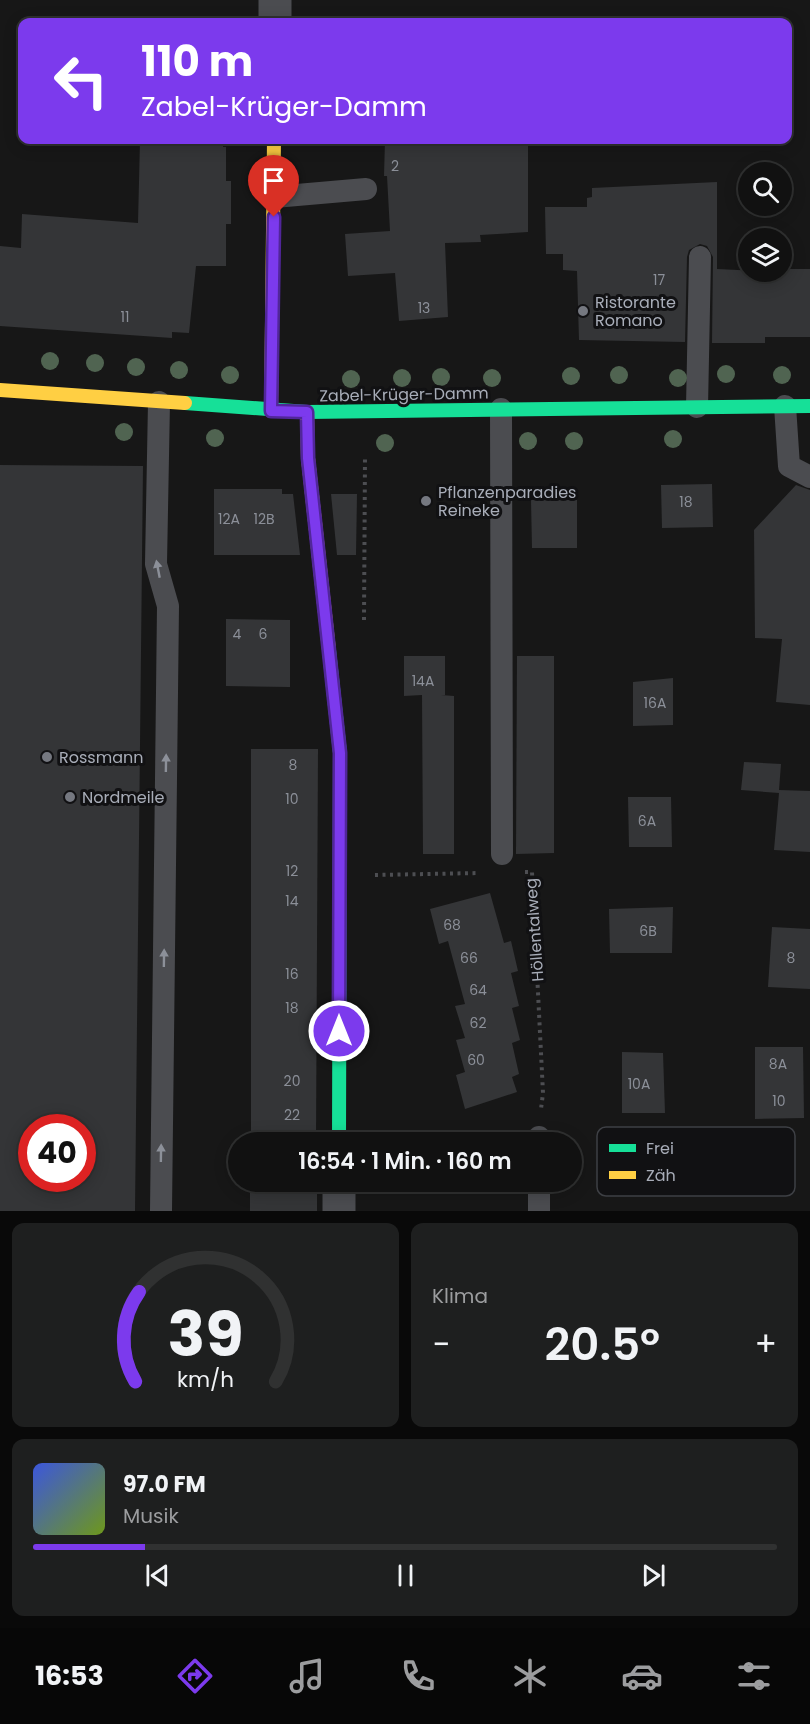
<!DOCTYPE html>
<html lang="de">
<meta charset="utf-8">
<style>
body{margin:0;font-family:Poppins,sans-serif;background:#1e1f1f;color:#f1f3f6;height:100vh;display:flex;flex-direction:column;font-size:22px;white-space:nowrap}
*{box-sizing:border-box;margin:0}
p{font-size:20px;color:#9c9d9f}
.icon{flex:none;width:33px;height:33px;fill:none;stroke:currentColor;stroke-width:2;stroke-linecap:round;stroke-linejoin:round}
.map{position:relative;height:1211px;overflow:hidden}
.sheet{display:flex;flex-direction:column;gap:12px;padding:12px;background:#090909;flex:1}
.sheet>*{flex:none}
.guide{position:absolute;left:18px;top:18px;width:774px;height:126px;border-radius:12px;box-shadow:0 3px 15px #0003,0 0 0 2px #303131;background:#7c3aed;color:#fff;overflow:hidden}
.controls{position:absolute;left:738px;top:162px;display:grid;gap:12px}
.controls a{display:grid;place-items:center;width:54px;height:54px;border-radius:50%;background:#111;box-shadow:0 3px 15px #0003,0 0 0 2px #303131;font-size:30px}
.speed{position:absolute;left:18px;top:1114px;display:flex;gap:12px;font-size:30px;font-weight:700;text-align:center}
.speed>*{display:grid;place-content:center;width:78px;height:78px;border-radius:50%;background:#111;box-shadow:0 3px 15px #0003,0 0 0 2px #303131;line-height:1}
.speed .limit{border:9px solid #d22;background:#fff;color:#111}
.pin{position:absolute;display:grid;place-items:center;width:51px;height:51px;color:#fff;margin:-62px -26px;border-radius:50% 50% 50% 0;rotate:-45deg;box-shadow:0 0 6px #0007}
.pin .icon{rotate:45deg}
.me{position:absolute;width:66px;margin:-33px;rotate:0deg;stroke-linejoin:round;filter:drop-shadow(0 0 4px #0008)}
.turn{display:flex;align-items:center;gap:21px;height:126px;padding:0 24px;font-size:27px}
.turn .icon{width:78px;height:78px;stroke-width:2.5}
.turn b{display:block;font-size:42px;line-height:51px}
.big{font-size:45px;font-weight:600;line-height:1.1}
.sheet .card{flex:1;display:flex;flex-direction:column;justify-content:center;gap:9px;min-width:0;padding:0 21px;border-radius:12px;background:#1e1f1f}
.sheet .dial{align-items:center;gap:0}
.dial svg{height:156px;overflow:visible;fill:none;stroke:#303131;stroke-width:7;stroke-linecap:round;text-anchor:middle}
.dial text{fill:#f1f3f6;stroke:none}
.song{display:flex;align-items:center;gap:18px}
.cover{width:72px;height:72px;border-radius:9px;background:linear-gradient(135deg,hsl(230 70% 55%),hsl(80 70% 35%))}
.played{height:6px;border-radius:3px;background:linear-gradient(90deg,#7c3aed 15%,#303131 15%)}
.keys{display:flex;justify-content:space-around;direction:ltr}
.heat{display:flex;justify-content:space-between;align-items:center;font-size:33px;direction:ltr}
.sheet .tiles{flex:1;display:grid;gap:12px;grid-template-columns:1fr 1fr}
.card:last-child{grid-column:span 2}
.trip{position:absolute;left:228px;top:1132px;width:354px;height:60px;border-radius:30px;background:#111;box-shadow:0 3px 15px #0003,0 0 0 2px #303131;font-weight:600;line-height:60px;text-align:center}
.menu{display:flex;height:96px;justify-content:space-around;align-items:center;background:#070707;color:#9c9d9f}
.menu .icon{width:42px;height:42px}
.menu .current{color:#7c3aed}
.menu b{font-size:27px;color:#f1f3f6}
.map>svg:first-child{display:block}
</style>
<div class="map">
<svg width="810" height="1211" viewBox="0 0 810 1211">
<rect width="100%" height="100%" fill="#171717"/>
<g fill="#343537" fill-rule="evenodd">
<path d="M140,140H223V147H226V181H231V224H226V266H196L189,333L172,332V338L0,326V246L21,248L22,214L138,223Z"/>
<path d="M385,140H528V232L480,235L481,242L445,243L448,317L399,321L395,273L348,276L345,234L390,231L387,176H384Z"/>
<path d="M717,182V269L782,272V269H810V337H765V343H712L713,257L707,246L700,244L689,250L687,257L685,342L579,340L577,271L563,270V254H546L545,207H587V198L592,197V188Z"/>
<path d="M0,465L143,466L135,1211H0ZM32,1128H82V1179H32Z"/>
<path d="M712,484L713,527L662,528L661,485Z"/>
<path d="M796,485L810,490V705L776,702L782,639L755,638L754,530Z"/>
<path d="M214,489H282V494H293L300,555H214Z"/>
<path d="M331,494H357L356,555H337Z"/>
<path d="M531,500H577V548H532Z"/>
<path d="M226,619L290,620V687L226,686Z"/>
<path d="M404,656H445V695H441L454,696V854H423L422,695L404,696Z"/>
<path d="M517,656H554V853L516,854Z"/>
<path d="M673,678V725L633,726V682Z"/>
<path d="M251,749H318L316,1143H251Z"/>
<path d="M744,762L781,764L779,790L810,791V852L774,850L779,793L741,790Z"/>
<path d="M628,797H671L672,847H629Z"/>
<path d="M490,893L504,943L511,941L518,971L511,973L519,1006L512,1008L520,1040L512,1043L519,1074L512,1077L517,1092L465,1109L456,1075L465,1072L456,1040L465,1038L455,1006L465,1004L448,941L439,944L430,909Z"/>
<path d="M673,907L672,953H610L609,909Z"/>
<path d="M772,927L810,929V989L768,987Z"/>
<path d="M755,1047H803L804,1118L755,1119Z"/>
<path d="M622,1052L663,1053L665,1113H622Z"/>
<rect x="250" y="1182" width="67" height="29"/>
</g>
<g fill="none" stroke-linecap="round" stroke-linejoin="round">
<g stroke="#4d4e52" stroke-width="4" stroke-dasharray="3 4.5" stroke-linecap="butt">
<path d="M364,620L365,457"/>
<path d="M525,872H532L543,1093L541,1109"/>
<path d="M375,875L479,873"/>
</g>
<g stroke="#4b4c50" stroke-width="22">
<path d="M274,197L366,189"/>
<path d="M159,402L156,564L168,606L161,1211"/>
<path d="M785,406L789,466L810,477"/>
<path d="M697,407L700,257"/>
<path d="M501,409L502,854"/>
<path d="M539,1137V1143"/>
<path d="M539,1182V1211"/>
</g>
<g stroke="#4b4c50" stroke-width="33">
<path d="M275,22V0"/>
<path d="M339,1211V1182"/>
</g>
<g stroke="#16e098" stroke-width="14">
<path d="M185,403L307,412L810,406"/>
<path d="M329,650L340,753L339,1143"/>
</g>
<g stroke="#ffcf43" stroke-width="14">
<path d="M0,390L185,403"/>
<path d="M271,411L274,140"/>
<path d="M307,412L308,458L329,650"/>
</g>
</g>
<g fill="#506451">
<circle cx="50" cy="361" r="9"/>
<circle cx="95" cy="363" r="9"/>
<circle cx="136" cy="367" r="9"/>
<circle cx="179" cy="370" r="9"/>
<circle cx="726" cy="374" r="9"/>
<circle cx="230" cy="375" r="9"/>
<circle cx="619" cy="375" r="9"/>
<circle cx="782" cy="375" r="9"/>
<circle cx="571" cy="376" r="9"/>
<circle cx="441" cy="377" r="9"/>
<circle cx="402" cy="378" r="9"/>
<circle cx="492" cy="378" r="9"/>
<circle cx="678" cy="378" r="9"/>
<circle cx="351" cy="379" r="9"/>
<circle cx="124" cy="432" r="9"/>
<circle cx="215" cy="438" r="9"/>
<circle cx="673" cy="439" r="9"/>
<circle cx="528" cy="441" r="9"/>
<circle cx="574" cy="441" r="9"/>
<circle cx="385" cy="443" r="9"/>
</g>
<defs><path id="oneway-solid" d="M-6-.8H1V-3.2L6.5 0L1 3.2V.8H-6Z" transform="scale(1.5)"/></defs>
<g fill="#8c9099">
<use href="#oneway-solid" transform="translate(158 569) rotate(-101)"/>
<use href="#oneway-solid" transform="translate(166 763) rotate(-89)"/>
<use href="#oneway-solid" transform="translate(164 958) rotate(-89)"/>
<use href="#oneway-solid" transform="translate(161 1153) rotate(-89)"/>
</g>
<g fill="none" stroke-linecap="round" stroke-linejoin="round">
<g stroke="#51269a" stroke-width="15">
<path id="route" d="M274,217L271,411L307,412L308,458L340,753L339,1031"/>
</g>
<use href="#route" stroke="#7c3aed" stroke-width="10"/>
</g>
<g fill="#757880" stroke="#111113" stroke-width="2">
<circle cx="583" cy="311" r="6"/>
<circle cx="426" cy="501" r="6"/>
<circle cx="47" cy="757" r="6"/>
<circle cx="70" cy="797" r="6"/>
</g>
<g text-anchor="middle" stroke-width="6" stroke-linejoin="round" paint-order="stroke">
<g font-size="14" fill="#8b8f98">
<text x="395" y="171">2</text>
<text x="659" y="285">17</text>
<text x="424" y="313">13</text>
<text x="125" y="322">11</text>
<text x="686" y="507">18</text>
<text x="229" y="524">12A</text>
<text x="264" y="524">12B</text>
<text x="237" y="639">4</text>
<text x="263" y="639">6</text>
<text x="423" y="686">14A</text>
<text x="655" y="708">16A</text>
<text x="293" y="770">8</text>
<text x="292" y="804">10</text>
<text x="647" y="826">6A</text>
<text x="292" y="876">12</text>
<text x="292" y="906">14</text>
<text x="452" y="930">68</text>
<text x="648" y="936">6B</text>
<text x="469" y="963">66</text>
<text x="791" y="963">8</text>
<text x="292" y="979">16</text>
<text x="478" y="995">64</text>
<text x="292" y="1013">18</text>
<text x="478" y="1028">62</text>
<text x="476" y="1065">60</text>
<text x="778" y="1069">8A</text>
<text x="292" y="1086">20</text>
<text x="639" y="1089">10A</text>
<text x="779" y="1106">10</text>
<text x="292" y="1120">22</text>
</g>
<g font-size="16" fill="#a8adb8" stroke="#111113" text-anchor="start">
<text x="595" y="308">Ristorante<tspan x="595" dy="18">Romano</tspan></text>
<text x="438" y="498">Pflanzenparadies<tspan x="438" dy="18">Reineke</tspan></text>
<text x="59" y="763">Rossmann</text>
<text x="82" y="803">Nordmeile</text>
</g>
<g font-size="16" fill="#a8adb8" stroke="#111113">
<text transform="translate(404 394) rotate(-1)" y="6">Zabel-Krüger-Damm</text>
<text transform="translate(534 930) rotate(-94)" y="6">Höllentalweg</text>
</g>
</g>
<rect x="597" y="1127" width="198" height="69" rx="9" fill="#111113" stroke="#3e4045" stroke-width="1.5"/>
<rect x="609" y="1144" width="27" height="8" fill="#16e098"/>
<rect x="609" y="1171" width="27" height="8" fill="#ffcf43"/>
<g font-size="16" fill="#a8adb8">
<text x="646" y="1154">Frei</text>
<text x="646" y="1181">Zäh</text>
</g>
</svg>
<div class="controls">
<a><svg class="icon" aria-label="search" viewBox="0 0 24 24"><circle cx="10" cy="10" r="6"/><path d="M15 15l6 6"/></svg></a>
<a><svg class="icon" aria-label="layers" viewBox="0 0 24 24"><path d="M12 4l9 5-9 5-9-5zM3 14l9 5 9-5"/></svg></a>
</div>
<div class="speed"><div class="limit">40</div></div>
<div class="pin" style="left:274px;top:217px;background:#d93025"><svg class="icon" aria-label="arrive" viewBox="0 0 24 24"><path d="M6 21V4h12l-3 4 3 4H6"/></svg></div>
<svg class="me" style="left:339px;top:1031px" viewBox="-20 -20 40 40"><circle r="17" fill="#7c3aed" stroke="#fff" stroke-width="3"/><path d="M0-11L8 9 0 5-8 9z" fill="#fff"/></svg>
<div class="trip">16:54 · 1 Min. · 160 m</div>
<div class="guide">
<div class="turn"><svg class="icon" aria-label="left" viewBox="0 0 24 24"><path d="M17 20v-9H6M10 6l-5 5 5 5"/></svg><div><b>110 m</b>Zabel-Krüger-Damm</div></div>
</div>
</div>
<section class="sheet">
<div class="tiles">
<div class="card dial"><svg viewBox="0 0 100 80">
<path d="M14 69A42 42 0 1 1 86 69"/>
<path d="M14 69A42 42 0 0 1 16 23" stroke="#7c3aed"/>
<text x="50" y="56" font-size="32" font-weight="700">39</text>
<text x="50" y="72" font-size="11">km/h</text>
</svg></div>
<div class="card"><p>Klima</p>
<div class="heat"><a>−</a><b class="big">20.5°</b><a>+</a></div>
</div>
<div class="card">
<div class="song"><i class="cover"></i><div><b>97.0 FM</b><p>Musik</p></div></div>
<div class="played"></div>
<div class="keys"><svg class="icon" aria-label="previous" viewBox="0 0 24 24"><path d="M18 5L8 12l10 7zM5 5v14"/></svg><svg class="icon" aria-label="pause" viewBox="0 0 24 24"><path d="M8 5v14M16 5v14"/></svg><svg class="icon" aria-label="next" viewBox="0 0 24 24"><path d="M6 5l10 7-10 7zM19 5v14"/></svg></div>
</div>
</div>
</section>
<nav class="menu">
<b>16:53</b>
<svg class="icon current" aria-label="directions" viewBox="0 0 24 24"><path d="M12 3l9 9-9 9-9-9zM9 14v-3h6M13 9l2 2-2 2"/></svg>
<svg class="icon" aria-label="music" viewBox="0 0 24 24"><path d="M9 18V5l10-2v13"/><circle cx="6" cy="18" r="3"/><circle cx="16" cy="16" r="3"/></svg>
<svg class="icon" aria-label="phone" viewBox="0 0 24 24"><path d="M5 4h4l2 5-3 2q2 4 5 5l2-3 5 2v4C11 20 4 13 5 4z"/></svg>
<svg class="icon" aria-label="climate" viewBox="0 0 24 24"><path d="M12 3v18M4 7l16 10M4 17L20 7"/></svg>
<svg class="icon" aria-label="car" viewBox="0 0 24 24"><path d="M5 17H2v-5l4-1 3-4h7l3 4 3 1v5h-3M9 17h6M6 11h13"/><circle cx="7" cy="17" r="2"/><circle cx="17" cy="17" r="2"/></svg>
<svg class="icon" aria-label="filters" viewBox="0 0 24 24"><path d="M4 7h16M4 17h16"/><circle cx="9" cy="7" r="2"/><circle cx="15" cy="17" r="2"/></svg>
</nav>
